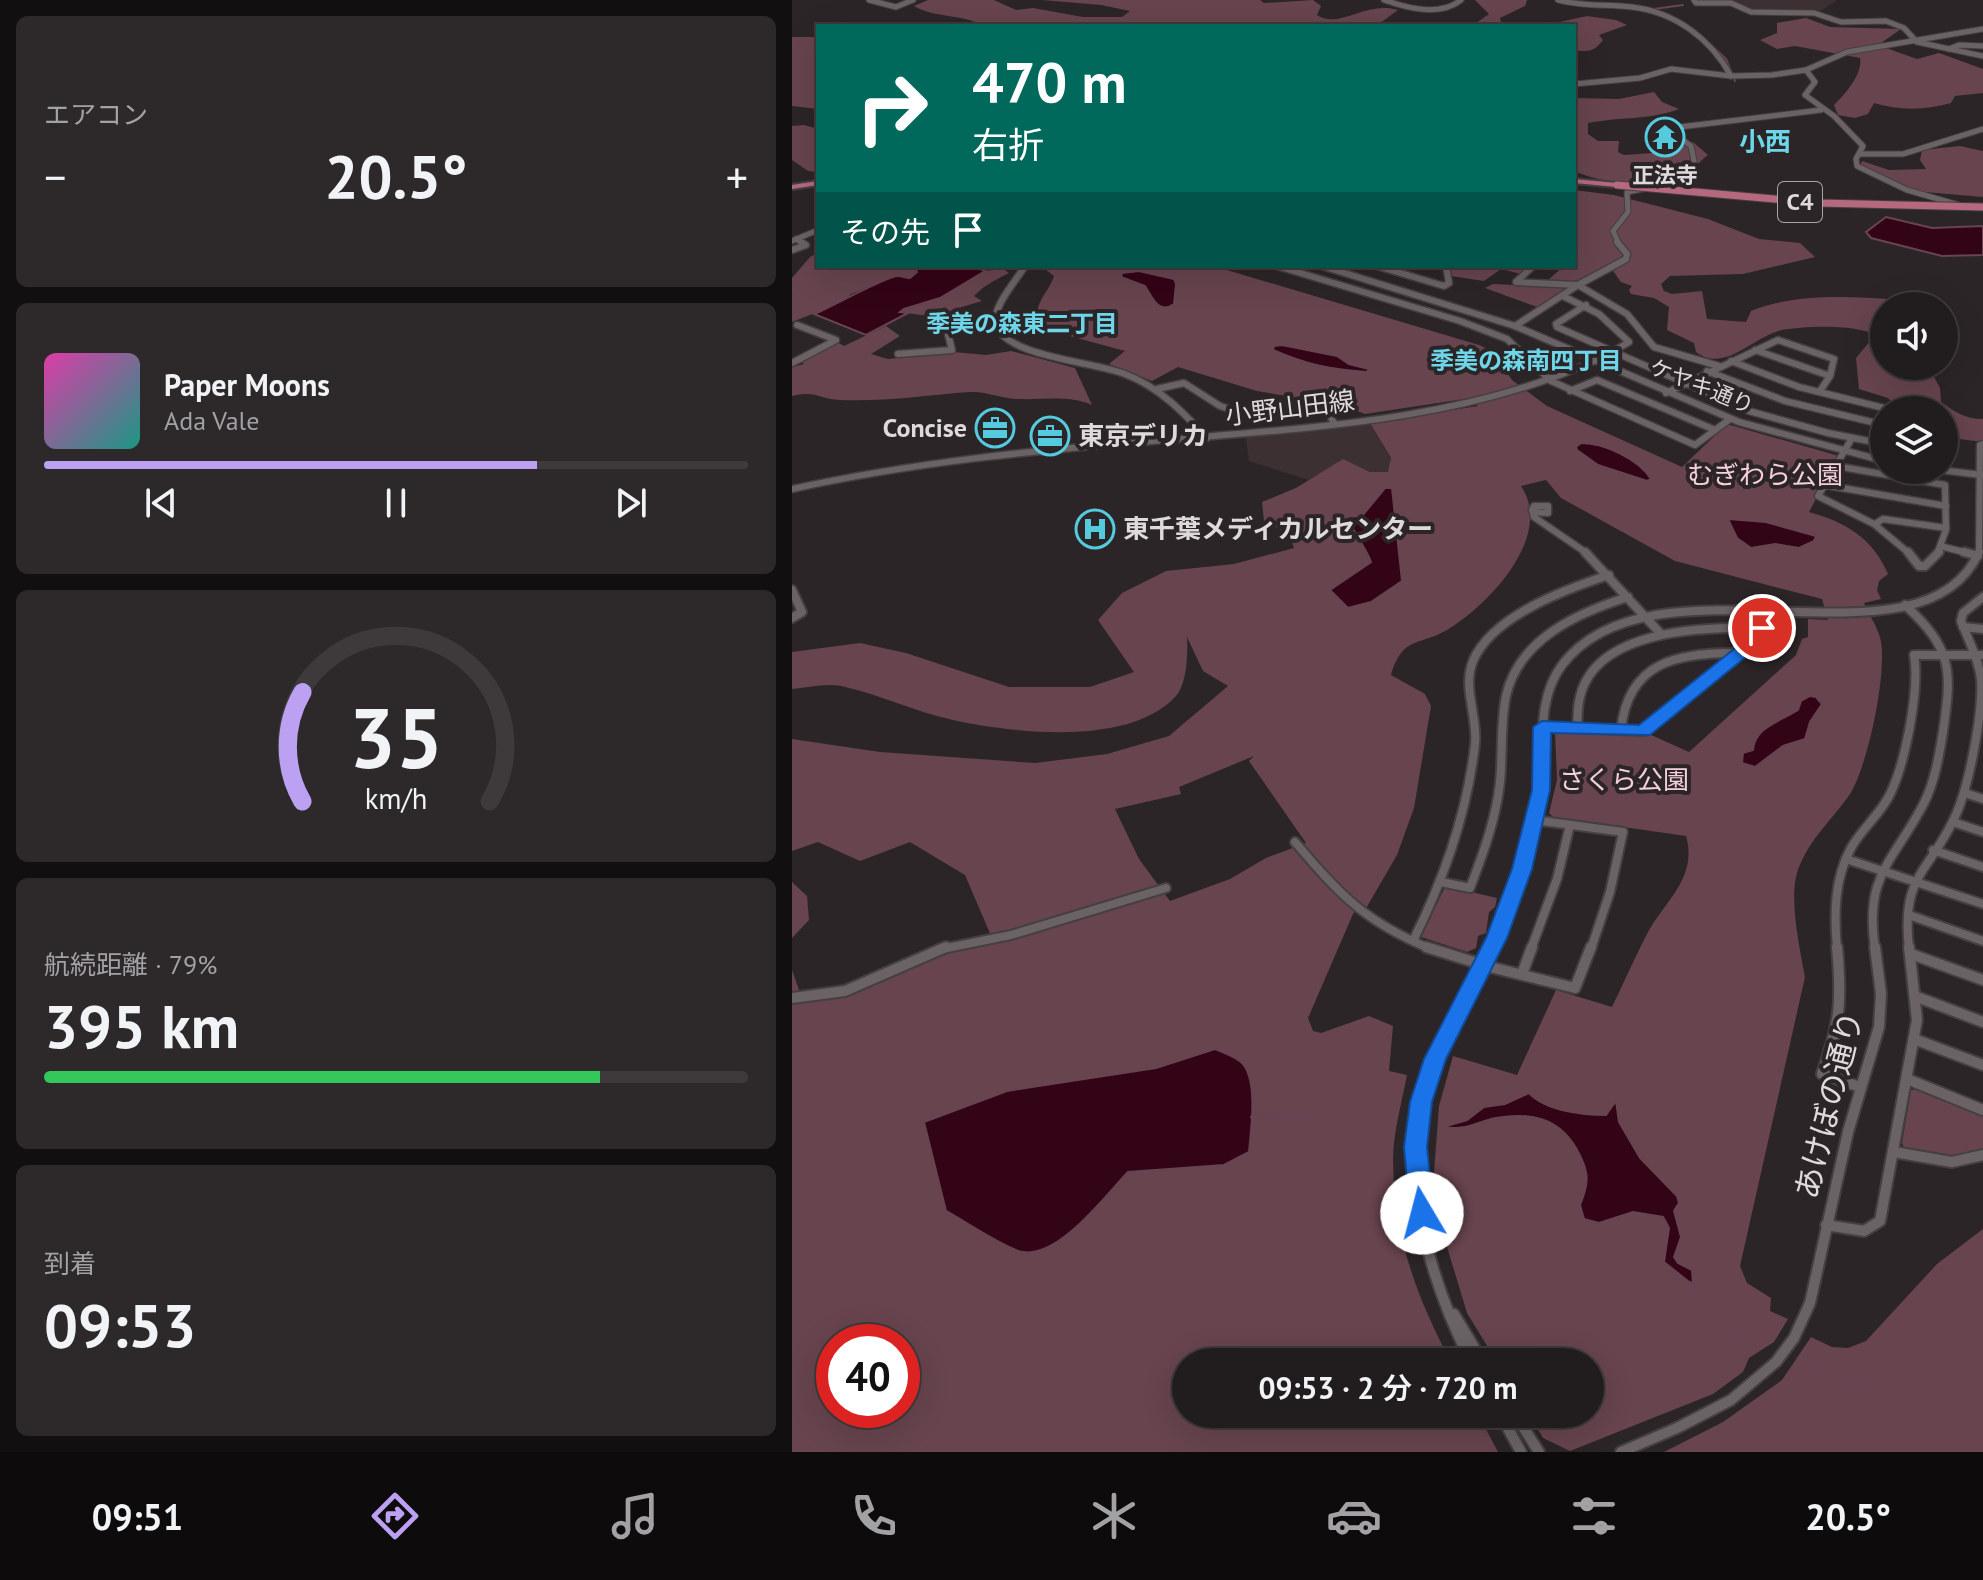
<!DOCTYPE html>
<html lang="ja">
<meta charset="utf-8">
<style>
body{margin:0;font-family:"PT Sans","Noto Sans JP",sans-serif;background:#2d292a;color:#f1f3f6;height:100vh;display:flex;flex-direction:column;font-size:30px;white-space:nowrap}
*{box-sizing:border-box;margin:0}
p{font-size:26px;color:#a2a1a4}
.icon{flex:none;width:44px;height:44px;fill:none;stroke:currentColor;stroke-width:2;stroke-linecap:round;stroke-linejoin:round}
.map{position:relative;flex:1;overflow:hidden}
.details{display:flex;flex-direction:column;gap:16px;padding:16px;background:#120f10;width:792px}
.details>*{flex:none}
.hud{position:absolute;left:24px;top:24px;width:760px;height:244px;border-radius:0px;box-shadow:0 8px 32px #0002,0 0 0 2px #3e3a3b;background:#00695c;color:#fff;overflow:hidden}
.fabs{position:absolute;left:1078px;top:292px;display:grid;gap:16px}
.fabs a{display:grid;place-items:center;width:88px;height:88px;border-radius:50%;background:#211c1d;box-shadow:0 8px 32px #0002,0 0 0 2px #3e3a3b;font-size:40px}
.speed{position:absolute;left:24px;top:1324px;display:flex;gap:16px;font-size:40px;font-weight:700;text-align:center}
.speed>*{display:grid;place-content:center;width:104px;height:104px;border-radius:50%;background:#211c1d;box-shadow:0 8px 32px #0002,0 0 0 2px #3e3a3b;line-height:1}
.speed .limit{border:12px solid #d22;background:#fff;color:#111}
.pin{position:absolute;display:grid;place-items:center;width:68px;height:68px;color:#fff;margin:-34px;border:4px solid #fff;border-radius:50%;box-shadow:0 2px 8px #0007}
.me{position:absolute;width:88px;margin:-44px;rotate:352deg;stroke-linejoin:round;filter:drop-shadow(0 0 6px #0008)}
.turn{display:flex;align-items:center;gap:28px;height:168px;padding:0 24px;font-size:36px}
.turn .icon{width:104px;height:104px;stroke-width:2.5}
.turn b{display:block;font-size:56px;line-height:68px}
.then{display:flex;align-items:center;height:76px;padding:0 24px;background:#0003;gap:16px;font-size:30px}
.big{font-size:60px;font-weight:600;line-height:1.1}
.details .tile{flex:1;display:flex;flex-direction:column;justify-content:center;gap:12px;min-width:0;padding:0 28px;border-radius:12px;background:#2d292a}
.details .dial{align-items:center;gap:0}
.dial svg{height:208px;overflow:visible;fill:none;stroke:#3e3a3b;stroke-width:7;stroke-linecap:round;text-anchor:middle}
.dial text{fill:#f1f3f6;stroke:none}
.song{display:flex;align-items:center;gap:24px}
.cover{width:96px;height:96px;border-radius:12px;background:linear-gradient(135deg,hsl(320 70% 55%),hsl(170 70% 35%))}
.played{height:8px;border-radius:4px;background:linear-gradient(90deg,#bca0f2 70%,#3e3a3b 70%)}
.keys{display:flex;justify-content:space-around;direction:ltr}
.heat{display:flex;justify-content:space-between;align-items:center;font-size:44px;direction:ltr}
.charge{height:12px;border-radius:6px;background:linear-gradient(90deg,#34c759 79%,#3e3a3b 0)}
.trip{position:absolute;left:380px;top:1348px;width:432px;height:80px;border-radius:40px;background:#211c1d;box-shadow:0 8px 32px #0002,0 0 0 2px #3e3a3b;font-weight:600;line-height:80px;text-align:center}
.tab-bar{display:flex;height:128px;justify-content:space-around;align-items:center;background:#0d0b0c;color:#a2a1a4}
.tab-bar .icon{width:56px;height:56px}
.tab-bar .active{color:#bca0f2}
.tab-bar b{font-size:36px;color:#f1f3f6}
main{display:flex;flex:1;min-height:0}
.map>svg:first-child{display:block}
</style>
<main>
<section class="details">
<div class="tile"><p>エアコン</p>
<div class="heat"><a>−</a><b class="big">20.5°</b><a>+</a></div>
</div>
<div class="tile">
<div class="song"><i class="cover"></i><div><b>Paper Moons</b><p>Ada Vale</p></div></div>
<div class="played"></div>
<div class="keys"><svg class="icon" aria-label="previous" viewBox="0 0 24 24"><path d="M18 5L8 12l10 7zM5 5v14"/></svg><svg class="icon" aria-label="pause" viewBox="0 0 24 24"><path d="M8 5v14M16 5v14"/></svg><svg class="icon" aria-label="next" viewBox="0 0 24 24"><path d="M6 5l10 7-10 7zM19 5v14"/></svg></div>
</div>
<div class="tile dial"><svg viewBox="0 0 100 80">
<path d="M14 69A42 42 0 1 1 86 69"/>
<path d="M14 69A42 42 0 0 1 14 27" stroke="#bca0f2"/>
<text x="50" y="56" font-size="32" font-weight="700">35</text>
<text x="50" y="72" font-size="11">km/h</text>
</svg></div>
<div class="tile"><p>航続距離 · 79%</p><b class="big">395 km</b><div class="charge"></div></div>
<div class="tile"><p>到着</p><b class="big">09:53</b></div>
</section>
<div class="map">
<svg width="1191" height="1452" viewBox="0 0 1191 1452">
<rect width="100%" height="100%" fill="#2c2527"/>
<g fill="#3d3033">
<path d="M928,0H1045L1027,12H962L945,3Z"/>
<path d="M578,423L599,459L596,473L579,472L551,460L517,480L457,461L454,437Z"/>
</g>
<g fill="#67444e" fill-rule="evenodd">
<path d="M136,0H202L224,10L241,8L291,17H330L338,11L309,5L250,0H468L472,3L521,0L529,6L525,15C547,30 574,0 606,10L591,21L577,26H192C169,13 144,19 122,6Z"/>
<path d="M683,0H735L733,6L708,18L710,26H680L697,14Z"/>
<path d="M795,16L824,20L835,25L807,35L811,40C802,52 796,52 782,50V26H750Z"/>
<path d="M1014,18L1038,27L1109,29L1089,43L1097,49L1125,59L1147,53L1191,69V93L1163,96L1159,103C1133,110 1108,111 1082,103L1076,114L1063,118L1046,115L1042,105C1053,94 1071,74 1068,58L1003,46L985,49L968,40L985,33V23Z"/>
<path d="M0,37H26V109L0,106Z"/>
<path d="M862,92L870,102L887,109C859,120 826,117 796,123V134L806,141H827L826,152L832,155L876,152L901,142L916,155C909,160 901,170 892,174C861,188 814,185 782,171V98L827,99Z"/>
<path d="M12,125L26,129V172L16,171L0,160V126Z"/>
<path d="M1168,146L1191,151V197L1121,191L1068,166L1070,161L1097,170L1134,169L1128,160L1130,150Z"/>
<path d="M782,190L822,195L916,219L967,239L1008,243L1023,257L951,274L878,276L869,284L872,291L880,294L910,291L915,319L954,322L959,311C1006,292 1062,297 1112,300L1116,306H1092V366H1136L1148,388L1149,402C1163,412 1173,419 1191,419V442L1152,437V410H1108L1096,398L1067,389L1064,358L1083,335C1063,324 1013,326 990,330C962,336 932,374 904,352L902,343L875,330L877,307L862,298L839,294L837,290L840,286L829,282L821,271L828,264C802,276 784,287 756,280L772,266H782Z"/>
<path d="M26,253V266H122L125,271L118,278L104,276L59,294L51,302L0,322V278L18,257Z"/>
<path d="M249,266L428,268L687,345L700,351L720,380L755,406L890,467L935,424L1047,456L1023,496L1025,497L1017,512C1053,522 1081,538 1096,574L1087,581L1085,590L1089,599L1072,603C1077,614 1084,625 1088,637C1097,667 1075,772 1056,797C1037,823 1015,842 1005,873C997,900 1008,949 1013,977L948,1266L955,1283L979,1298L978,1311L996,1319L982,1342L957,1358L951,1372L921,1394L778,1451L751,1438L737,1414H798V1362H705L675,1313L652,1237L642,1172L647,1106L661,1056L725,1075L764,990L820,1007C832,982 843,957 856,932C873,901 906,877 894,836L761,817L757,813L765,780L763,732L857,734L897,752L1004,655L1010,639L1016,637V619L1036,620L1030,599L883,561L769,498L754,480L729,486C762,535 699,602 658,628C629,647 611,634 599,675L633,694L639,706L622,808L605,855L573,910L568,906L561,914L516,1018L521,1031L529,1033L577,1016L601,1026L597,1071L615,1075C610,1102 601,1132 601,1161C602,1236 624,1296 659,1362H394V1414H686L706,1452H0V970L7,990L63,988L147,951L200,938L173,875L118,842L68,861L26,842L0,851V739L88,752L243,763L315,754L377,736L436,686L411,671L395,637C396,652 395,684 384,696C338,747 221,733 161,720C123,712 87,694 49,686C34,683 15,688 0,689V652L68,643L114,653L217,687H298L342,672L306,620L330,593L374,571L442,564L502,548L497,534L472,521L470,502L504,488L551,459L578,472H596L599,458L578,423L686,406L679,398L573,414L552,406L465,391L386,367L360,381L317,364L333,351L274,335L255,327L244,315C248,296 257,291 262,276ZM462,756L457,761L514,843L474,858L438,879L378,901L347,859L323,809L389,794L387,787ZM42,1342H110V1410H42Z"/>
<path d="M657,266H737L729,274L709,269L692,281L659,276L655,273Z"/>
<path d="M211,269L217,273C204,280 192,285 182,296L190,301L163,309L181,321L147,325L134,321L137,316L106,312L148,298L193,271Z"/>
<path d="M701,284L770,287L776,290L748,308L693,288Z"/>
<path d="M94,326L108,336L79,354L96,359L162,352L194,355L219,351L283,368L300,405C277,395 252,400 227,399C211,399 194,391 178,392C135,395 91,402 48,400C26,399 25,390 0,396V367L12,364L9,361L45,342L52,346Z"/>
<path d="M0,882L15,896L17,920L0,938Z"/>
<path d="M658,887L705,898L703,907L697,912L694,933L686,936L684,948L675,952L629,937L652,889Z"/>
<path d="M1126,1089L1191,1114V1151L1154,1159L1112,1148L1110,1143L1119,1090Z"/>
<path d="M1191,1229V1452H872L931,1422L990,1380L1019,1337L1040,1347L1056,1348L1074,1341L1145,1264Z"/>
</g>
<g fill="#330316" stroke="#664451" stroke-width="2">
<path d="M1094,217L1140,228L1191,226V255L1150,256L1079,238L1074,232Z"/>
<path d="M122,266H181L193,271L148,298L112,309L108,312L116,313L74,335L22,314C38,308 94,276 106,276C110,276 114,278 118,278L125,272Z"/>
<path d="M347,271L382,279L384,284L382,304C366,315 360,297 353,286L329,277L330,273Z"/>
<path d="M490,345L545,356L557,364L577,369L575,372C537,369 515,365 481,350L482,346Z"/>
<path d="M789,443C812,443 847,459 859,479L855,481L806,465L785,450L784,447Z"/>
<path d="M593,488H600L610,581L579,602L556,608L538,590L579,562C572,544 562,535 556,517L570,516Z"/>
<path d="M936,519L974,522L1024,536L1022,541L1007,548L983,544L959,548L945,538Z"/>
<path d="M1018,696L1024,697L1030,704L1018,722L1013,739L991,746L963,767L950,763L951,753L961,750C963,727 987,722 1006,710L1009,701Z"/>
<path d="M423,1049C432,1053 445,1057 451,1064C466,1082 459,1129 457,1152L432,1165L336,1172C313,1196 267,1258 231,1252C215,1250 171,1220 154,1211L132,1122L215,1091L364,1068Z"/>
<path d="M737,1093C754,1111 791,1115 814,1115L824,1101L827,1122L848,1158L885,1196L887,1203L882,1211L889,1237L882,1257L886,1263L900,1270L901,1285L872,1262L877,1228L871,1217L841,1212L807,1223L792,1219L788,1205C798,1181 797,1171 784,1148C766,1118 739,1112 704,1118C683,1122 675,1131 651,1127L675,1120L692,1107L713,1104Z"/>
</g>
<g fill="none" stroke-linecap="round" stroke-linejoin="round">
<g stroke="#664451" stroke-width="2">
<path d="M868,12L862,9L891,5"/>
<path d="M903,30L934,59L943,81"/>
</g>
<g stroke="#664451" stroke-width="4">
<path d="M460,1117L596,1121"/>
<path d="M898,1283C900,1322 935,1333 966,1346"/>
<path d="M1013,1366L1063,1388L1080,1380"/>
</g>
<g stroke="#444041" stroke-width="7">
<g id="minor-far3">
<path d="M77,0L104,7L121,0"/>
<path d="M592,0C615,8 648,17 669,0"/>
<path d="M766,0C791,7 815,4 840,7C883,12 919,39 939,76"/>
<path d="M902,0L904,3H939L959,12L1022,13L1049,22L1094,21L1112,28L1125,42L1191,56"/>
<path d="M1157,49L1167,45L1191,46"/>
<path d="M1014,70L1023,82L1013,95L1042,116L1071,146L1064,159L1065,166L1115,190L1167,205"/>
<path d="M782,84L848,78L879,69L939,76L980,75L1014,70L1055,52L1191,29"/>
<path d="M1068,154H1111L1191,129"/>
<path d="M4,239L13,244"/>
<path d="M0,241L26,230"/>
<path d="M827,244L821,231L836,212L835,192L871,185L903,166L899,146L877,130L879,128L1029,110"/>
</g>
</g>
<g stroke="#444041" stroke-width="9">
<g id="minor-far2">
<path d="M0,250L14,245L9,242"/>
<path d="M233,266C224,281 199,308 204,325C214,357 304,362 333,374C367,387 391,412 415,438"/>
<path d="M485,266L668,321L715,339L759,381L903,445L938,419"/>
<path d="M530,266L723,326L947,422L1092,461"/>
<path d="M585,266L652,286L657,283L654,266"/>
<path d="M741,266L724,282L786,285L835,314L862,347L927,366"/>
<path d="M771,296L807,314L837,342L822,351"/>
<path d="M794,305L764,324L765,327L957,411L1036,433L1092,444"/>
<path d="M723,326L786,285L834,259L835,254L825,242"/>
<path d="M963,350L1038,376"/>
<path d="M106,354L160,350L154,326L202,323"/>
<path d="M939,361L1007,387L1100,410"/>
<path d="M0,363L44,340L5,325"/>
<path d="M915,371L993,401L1092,425"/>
<path d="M365,389L392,383L428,406L446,412L534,409L542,423"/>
<path d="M778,391L805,380L923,430"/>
<path d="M874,393L986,340L1042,359L1038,376L1028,391"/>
<path d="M1060,438L1026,496L1082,524L1118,554"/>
<path d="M1152,441L1155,451L1152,453"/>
<path d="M1044,466L1153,485L1154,530L1145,554"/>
<path d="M1148,470L1190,475"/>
<path d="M1033,485L1154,506"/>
<path d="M0,489C123,462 246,450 372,440C516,428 670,421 804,360"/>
<path d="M742,512L756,513V506H742L740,510L742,517L796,554"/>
<path d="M1083,524L1091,519L1154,528"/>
<path d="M1152,547L1179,554"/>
<path d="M1187,554L1188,445L1191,444"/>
</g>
</g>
<g stroke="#444041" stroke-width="12">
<g id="minor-far1">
<path d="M793,552L869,634"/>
<path d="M1116,552L1127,566H1133L1147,552"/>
<path d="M1172,552L1186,556"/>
<path d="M0,590L10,612L0,618"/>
<path d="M1171,627L1191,629"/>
<path d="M750,727L852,731L971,634L970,628C915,627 804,628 788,697C785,707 786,718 785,728"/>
<path d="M829,730C836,661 887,652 947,653"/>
<path d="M1173,793L1191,799"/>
<path d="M743,820L831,832L818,892L799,949"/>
<path d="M1161,822L1191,832"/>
<path d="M503,842C548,895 573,922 639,949"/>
<path d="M1141,850L1191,867"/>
<path d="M1054,859L1191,904"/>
<path d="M649,882L678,888C691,854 704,819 708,782C711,754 708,724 714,696C727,639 785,613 836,597"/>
<path d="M1117,915L1191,941"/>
<path d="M621,941C652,879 675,814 683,744C686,716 670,688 681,661C700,616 774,589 817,575"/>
<path d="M150,949L219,935L374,888"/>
<path d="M699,949C721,902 738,851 747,800C755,755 741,704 770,665C861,545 1131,680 1187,552"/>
<path d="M739,949L765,879L778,825"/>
<path d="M1045,949C1042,915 1042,879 1059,848C1069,830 1086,816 1096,798C1113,767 1128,689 1122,655H1191"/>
<path d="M1083,949C1072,874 1101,863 1132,803C1143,781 1147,756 1151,732C1160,671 1161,649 1113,605"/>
<path d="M1117,949C1109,876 1135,875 1162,819C1177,788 1191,713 1189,680C1187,660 1176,639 1169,621L1171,613L1191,597"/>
</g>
</g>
<g stroke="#444041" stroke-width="14">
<g id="minor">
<path d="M634,947L698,967L783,988L799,947"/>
<path d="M1045,947C1050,1001 1048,1023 1030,1074L1068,1087"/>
<path d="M1119,954L1191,980"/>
<path d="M730,974L740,947"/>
<path d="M1125,997L1191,1022"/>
<path d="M0,998L53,991L154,947"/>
<path d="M1122,1039L1191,1065"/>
<path d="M1115,1079L1191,1110"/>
<path d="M1102,1152L1160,1162L1191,1155"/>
<path d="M1034,1225L1072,1231L1088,1221L1125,1020L1117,947"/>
<path d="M662,1314L691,1362"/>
<path d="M679,1362C634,1272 604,1166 641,1068C657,1026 680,988 700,947"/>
<path d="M708,1414L729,1452"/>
<path d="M723,1414L747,1452"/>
<path d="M829,1452L885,1428L939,1400L984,1362L1002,1338L1018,1303L1056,1132L1087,1027L1089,994L1083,947"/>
</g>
</g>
<g stroke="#444041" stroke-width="4">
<g id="highway">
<path d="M782,179L825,183L829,185L825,187L782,183Z"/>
<path d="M26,181V185L0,189V185Z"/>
</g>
</g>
<use href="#minor-far3" stroke="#6a6264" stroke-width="5"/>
<use href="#minor-far2" stroke="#6a6264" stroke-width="6"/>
<use href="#minor-far1" stroke="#6a6264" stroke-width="8"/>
<use href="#minor" stroke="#6a6264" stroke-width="10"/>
<use href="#highway" fill="#b6687f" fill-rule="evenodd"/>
<g stroke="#444041" stroke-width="9" stroke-linecap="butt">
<path id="highway-bridge" d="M825,185L1028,203L1191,207"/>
</g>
<use href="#highway-bridge" stroke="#b6687f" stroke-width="7"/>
</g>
<path fill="#1a73e8" stroke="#114b97" stroke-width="2" d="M970,623L978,628L977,638L858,735L759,733L758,790L740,869L715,938L654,1059L640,1102L635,1147L642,1213L639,1220L630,1223L622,1220L618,1213L612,1147L618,1102L632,1059L694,938L720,869L740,790L741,727L750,721L847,725L962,633L964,625Z"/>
<defs>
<g id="temple-ring" transform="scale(2)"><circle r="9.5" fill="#2c2527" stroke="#55cadf" stroke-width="1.5"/><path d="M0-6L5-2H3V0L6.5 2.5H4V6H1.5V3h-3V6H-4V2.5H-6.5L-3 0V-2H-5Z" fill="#55cadf"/></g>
<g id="office-ring" transform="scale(2)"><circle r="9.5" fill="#2c2527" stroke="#55cadf" stroke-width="1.5"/><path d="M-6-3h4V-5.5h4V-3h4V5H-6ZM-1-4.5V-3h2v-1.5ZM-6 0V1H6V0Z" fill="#55cadf"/></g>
<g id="hospital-ring" transform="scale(2)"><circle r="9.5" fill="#2c2527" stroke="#55cadf" stroke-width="1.5"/><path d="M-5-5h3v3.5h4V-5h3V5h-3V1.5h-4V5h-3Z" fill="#55cadf"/></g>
</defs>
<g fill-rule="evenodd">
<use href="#temple-ring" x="873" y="137"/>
<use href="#office-ring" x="203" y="428"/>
<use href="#office-ring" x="258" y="436"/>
<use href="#hospital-ring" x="303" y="529"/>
</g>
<g text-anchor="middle" stroke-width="8" stroke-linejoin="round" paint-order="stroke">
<g font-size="22" font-weight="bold" fill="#dedadb" stroke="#2c2527">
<text x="873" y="183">正法寺</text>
</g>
<g font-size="22" fill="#dedadb" stroke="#2c2527">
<text transform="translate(910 386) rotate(22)" y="8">ケヤキ通り</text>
</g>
<rect fill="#2c2527" stroke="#a9a4a5" stroke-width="2" x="986" y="182" width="44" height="40" rx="6"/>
<g font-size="24" font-weight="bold" fill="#dedadb">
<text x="1008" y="210">C4</text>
</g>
<g font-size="24" font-weight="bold" fill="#6ed6e9" stroke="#2c2527">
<text x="230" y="332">季美の森東二丁目</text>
<text x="734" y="369">季美の森南四丁目</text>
</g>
<g font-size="26" font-weight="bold" fill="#6ed6e9" stroke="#2c2527">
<text x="973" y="151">小西</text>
</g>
<g font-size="26" fill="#dedadb" stroke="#2c2527">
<text transform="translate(498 408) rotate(-7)" y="9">小野山田線</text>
</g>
<g font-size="26" font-weight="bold" fill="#dedadb" stroke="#2c2527" text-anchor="start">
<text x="175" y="437" text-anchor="end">Concise</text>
<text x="286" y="445">東京デリカ</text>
<text x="331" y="538">東千葉メディカルセンター</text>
</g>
<g font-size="26" fill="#f5cfd9" stroke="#2c2527">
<text x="973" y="484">むぎわら公園</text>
<text x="832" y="789">さくら公園</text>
</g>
<g font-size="32" fill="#dedadb" stroke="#2c2527">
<text transform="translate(1037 1105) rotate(-76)" y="11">あけぼの通り</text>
</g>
</g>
</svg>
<div class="fabs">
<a><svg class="icon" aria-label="sound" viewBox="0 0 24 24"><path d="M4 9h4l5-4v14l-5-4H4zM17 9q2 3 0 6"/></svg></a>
<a><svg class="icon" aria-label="layers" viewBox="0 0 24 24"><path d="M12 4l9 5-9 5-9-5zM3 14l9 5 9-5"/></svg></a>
</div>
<div class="speed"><div class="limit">40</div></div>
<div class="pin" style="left:970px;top:628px;background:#d93025"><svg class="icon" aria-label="arrive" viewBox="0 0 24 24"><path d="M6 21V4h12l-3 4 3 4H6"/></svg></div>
<svg class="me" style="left:630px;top:1213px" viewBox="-20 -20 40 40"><circle r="19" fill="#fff"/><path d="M0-13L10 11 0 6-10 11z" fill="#1a73e8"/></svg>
<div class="trip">09:53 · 2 分 · 720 m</div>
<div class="hud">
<div class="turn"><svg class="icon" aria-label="right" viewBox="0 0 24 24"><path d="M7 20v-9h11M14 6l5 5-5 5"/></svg><div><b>470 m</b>右折</div></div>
<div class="then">その先<svg class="icon" aria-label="arrive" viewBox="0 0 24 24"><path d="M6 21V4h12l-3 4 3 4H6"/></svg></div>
</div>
</div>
</main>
<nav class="tab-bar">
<b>09:51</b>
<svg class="icon active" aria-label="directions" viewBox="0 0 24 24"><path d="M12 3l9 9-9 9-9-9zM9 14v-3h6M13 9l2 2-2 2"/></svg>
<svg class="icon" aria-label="music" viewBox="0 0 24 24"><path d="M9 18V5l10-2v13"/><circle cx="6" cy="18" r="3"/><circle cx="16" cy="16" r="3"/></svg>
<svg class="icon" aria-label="phone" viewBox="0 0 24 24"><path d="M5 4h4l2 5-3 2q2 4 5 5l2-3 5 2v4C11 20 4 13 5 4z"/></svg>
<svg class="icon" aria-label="climate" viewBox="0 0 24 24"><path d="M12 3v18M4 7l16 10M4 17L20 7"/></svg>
<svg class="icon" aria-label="car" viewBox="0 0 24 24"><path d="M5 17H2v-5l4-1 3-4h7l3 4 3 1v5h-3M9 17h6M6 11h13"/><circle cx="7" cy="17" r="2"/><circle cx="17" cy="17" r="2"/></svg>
<svg class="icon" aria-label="filters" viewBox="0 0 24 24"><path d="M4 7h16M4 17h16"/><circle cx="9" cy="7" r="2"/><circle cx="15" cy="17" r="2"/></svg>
<b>20.5°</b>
</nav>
